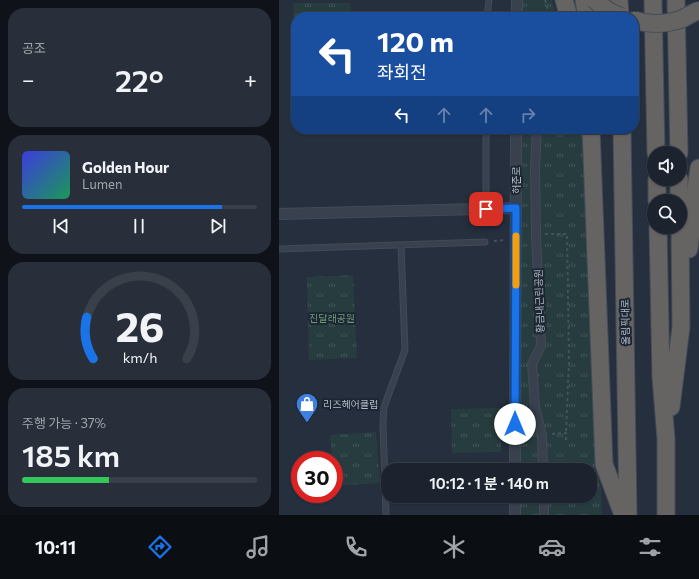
<!DOCTYPE html>
<html lang="ko">
<meta charset="utf-8">
<style>
body{margin:0;font-family:Commissioner,"Noto Sans KR",sans-serif;background:#292f3a;color:#f1f3f6;height:100vh;display:flex;flex-direction:column;font-size:15px;white-space:nowrap}
*{box-sizing:border-box;margin:0}
p{font-size:13px;color:#a0a4aa}
.icon{flex:none;width:22px;height:22px;fill:none;stroke:currentColor;stroke-width:2;stroke-linecap:round;stroke-linejoin:round}
.map{position:relative;flex:1;overflow:hidden}
.panel{display:flex;flex-direction:column;gap:8px;padding:8px;background:#0f1319;width:279px}
.panel>*{flex:none}
.top-card{position:absolute;left:12px;top:12px;width:348px;height:122px;border-radius:16px;box-shadow:0 1px 3px #0004,0 0 0 1px #3a404a;background:#1a4fa0;color:#fff;overflow:hidden}
.fabs{position:absolute;left:368px;top:146px;display:grid;gap:8px}
.fabs a{display:grid;place-items:center;width:40px;height:40px;border-radius:50%;background:#1c232e;box-shadow:0 1px 3px #0004,0 0 0 1px #3a404a;font-size:20px}
.speed{position:absolute;left:12px;top:451px;display:flex;gap:8px;font-size:20px;font-weight:700;text-align:center}
.speed>*{display:grid;place-content:center;width:52px;height:52px;border-radius:50%;background:#1c232e;box-shadow:0 1px 3px #0004,0 0 0 1px #3a404a;line-height:1}
.speed .limit{border:6px solid #d22;background:#fff;color:#111}
.pin{position:absolute;display:grid;place-items:center;width:34px;height:34px;color:#fff;margin:-17px;border-radius:8px;box-shadow:0 2px 6px #0006}
.me{position:absolute;width:44px;margin:-22px;rotate:0deg;stroke-linejoin:round;filter:drop-shadow(0 0 3px #0008)}
.turn{display:flex;align-items:center;gap:14px;height:84px;padding:0 20px;font-size:18px}
.turn .icon{width:52px;height:52px;stroke-width:2.5}
.turn b{display:block;font-size:28px;line-height:34px}
.lanes{display:flex;align-items:center;height:38px;padding:0 20px;background:#0003;justify-content:center;gap:20px;direction:ltr}
.lanes .off{opacity:.35}
.big{font-size:30px;font-weight:600;line-height:1.1}
.panel .card{flex:1;display:flex;flex-direction:column;justify-content:center;gap:6px;min-width:0;padding:0 14px;border-radius:16px;background:#292f3a}
.panel .dial{align-items:center;gap:0}
.dial svg{height:104px;overflow:visible;fill:none;stroke:#3a404a;stroke-width:7;stroke-linecap:round;text-anchor:middle}
.dial text{fill:#f1f3f6;stroke:none}
.song{display:flex;align-items:center;gap:12px}
.cover{width:48px;height:48px;border-radius:6px;background:linear-gradient(135deg,hsl(240 70% 55%),hsl(150 70% 35%))}
.played{height:4px;border-radius:2px;background:linear-gradient(90deg,#1a73e8 85%,#3a404a 85%)}
.keys{display:flex;justify-content:space-around;direction:ltr}
.heat{display:flex;justify-content:space-between;align-items:center;font-size:22px;direction:ltr}
.charge{height:6px;border-radius:3px;background:linear-gradient(90deg,#34c759 37%,#3a404a 0)}
.trip{position:absolute;left:102px;top:463px;width:216px;height:40px;border-radius:16px;background:#1c232e;box-shadow:0 1px 3px #0004,0 0 0 1px #3a404a;font-weight:600;line-height:40px;text-align:center}
.tabs{display:flex;height:64px;justify-content:space-around;align-items:center;background:#0b0e12;color:#a0a4aa}
.tabs .icon{width:28px;height:28px}
.tabs .selected{color:#1a73e8}
.tabs b{font-size:18px;color:#f1f3f6}
main{display:flex;flex:1;min-height:0}
.map>svg:first-child{display:block}
</style>
<main>
<section class="panel">
<div class="card"><p>공조</p>
<div class="heat"><a>−</a><b class="big">22°</b><a>+</a></div>
</div>
<div class="card">
<div class="song"><i class="cover"></i><div><b>Golden Hour</b><p>Lumen</p></div></div>
<div class="played"></div>
<div class="keys"><svg class="icon" aria-label="previous" viewBox="0 0 24 24"><path d="M18 5L8 12l10 7zM5 5v14"/></svg><svg class="icon" aria-label="pause" viewBox="0 0 24 24"><path d="M8 5v14M16 5v14"/></svg><svg class="icon" aria-label="next" viewBox="0 0 24 24"><path d="M6 5l10 7-10 7zM19 5v14"/></svg></div>
</div>
<div class="card dial"><svg viewBox="0 0 100 80">
<path d="M14 69A42 42 0 1 1 86 69"/>
<path d="M14 69A42 42 0 0 1 9 37" stroke="#1a73e8"/>
<text x="50" y="56" font-size="32" font-weight="700">26</text>
<text x="50" y="72" font-size="11">km/h</text>
</svg></div>
<div class="card"><p>주행 가능 · 37%</p><b class="big">185 km</b><div class="charge"></div></div>
</section>
<div class="map">
<svg width="420" height="515" viewBox="0 0 420 515">
<defs>
<pattern id="park-tufts" width="24" height="20" patternUnits="userSpaceOnUse"><rect width="24" height="20" fill="#273c3f"/><path d="M3 7l-1-3M5 7V3M7 7l1-3M15 17l-1-3M17 17v-4M19 17l1-3" fill="none" stroke="#445659"/></pattern>
</defs>
<rect width="100%" height="100%" fill="#252f3e"/>
<g fill="url(#park-tufts)">
<path d="M242,0H273L279,17H242Z"/>
<path d="M14,3H71L72,17H17V63Z"/>
<path d="M242,129H305L323,515H240V496H311V470H240Z"/>
<path d="M74,275L78,358L30,360L28,277Z"/>
<path d="M221,408L222,452L173,453L172,409Z"/>
<path d="M97,432L101,483L55,486V460H53L51,435Z"/>
</g>
<g fill="none" stroke-linecap="round" stroke-linejoin="round">
<g stroke="#424a57" stroke-width="7">
<g id="service">
<path d="M208,17L210,0"/>
<path d="M207,209V129"/>
<path d="M0,249L206,242"/>
<path d="M107,515L104,423L105,408L109,396L126,350L122,245"/>
</g>
</g>
<g stroke="#424a57" stroke-width="10">
<g id="pedestrian">
<path d="M258,129L256,168L257,234L262,346L253,364L256,407L263,435L264,470"/>
<path d="M265,496V515"/>
</g>
</g>
<g stroke="#424a57" stroke-width="12">
<g id="minor">
<path d="M238,17V0"/>
<path d="M0,214L237,208"/>
<path d="M236,470L237,129"/>
<path d="M236,515V496"/>
</g>
</g>
<g stroke="#434c59" stroke-width="19">
<g id="trunk">
<path d="M285,0L290,17"/>
<path d="M305,0L308,17"/>
<path d="M340,0L341,17"/>
<path d="M374,0L377,153"/>
<path d="M397,0L400,153"/>
<path d="M312,129L325,464L344,515"/>
<path d="M343,129L349,515"/>
<path d="M378,179V201"/>
<path d="M400,179V201"/>
<path d="M379,227L382,377L387,439V515"/>
<path d="M410,249L417,188L420,168"/>
<path d="M392,407L402,327L401,227"/>
</g>
</g>
<g stroke="#405557" stroke-width="2" stroke-dasharray="3 3" stroke-linecap="butt">
<path d="M266,0L270,14L269,17"/>
<path d="M266,234H288L290,360L287,433"/>
<path d="M215,241L226,240"/>
<path d="M273,434L287,433V440"/>
</g>
<use href="#service" stroke="#39414e" stroke-width="5"/>
<use href="#pedestrian" stroke="#39414e" stroke-width="8"/>
<use href="#minor" stroke="#39414e" stroke-width="10"/>
<use href="#trunk" stroke="#666462" stroke-width="17"/>
<g stroke="#434c59" stroke-width="19" stroke-linecap="butt">
<g id="trunk-bridge">
<path d="M316,0C323,7 333,14 343,17"/>
<path d="M355,20C370,25 388,24 403,19C408,16 414,13 420,10"/>
</g>
</g>
<use href="#trunk-bridge" stroke="#666462" stroke-width="17"/>
</g>
<g fill="none" stroke-linecap="round" stroke-linejoin="round">
<g stroke="#114b97" stroke-width="10">
<path id="route" d="M207,209L237,208L236,424"/>
</g>
<use href="#route" stroke="#1a73e8" stroke-width="7"/>
<path stroke="#f59e0b" stroke-width="7" d="M237,285V236"/>
</g>
<defs>
<g id="shop-pin" transform="scale(1.15)"><path d="M0 17L-7.5 6A9.5 9.5 0 1 1 7.5 6Z" fill="#3f7fe0" stroke="#1d2633"/><path d="M-5-2.5h2.3a2.7 3.5 0 0 1 5.4 0H5L5.5 6h-11ZM-1.5-2.5h3a1.5 2.3 0 0 0-3 0Z" fill="#fff"/></g>
</defs>
<g fill-rule="evenodd">
<use href="#shop-pin" x="28" y="404"/>
</g>
<g text-anchor="middle" stroke-width="4" stroke-linejoin="round" paint-order="stroke">
<g font-size="10" fill="#b5bcc9" stroke="#1d2633">
<text transform="translate(237 180) rotate(-90)" y="4">허준로</text>
<text transform="translate(260 301) rotate(-92)" y="4">황금내근린공원</text>
<text transform="translate(346 322) rotate(-91)" y="4">올림픽대로</text>
</g>
<g font-size="10" fill="#6c9a77" stroke="#1d2633">
<text x="53" y="322">진달래공원</text>
</g>
<g font-size="10" fill="#b5bcc9" stroke="#1d2633" text-anchor="start">
<text x="44" y="408">리즈헤어클럽</text>
</g>
</g>
</svg>
<div class="fabs">
<a><svg class="icon" aria-label="sound" viewBox="0 0 24 24"><path d="M4 9h4l5-4v14l-5-4H4zM17 9q2 3 0 6"/></svg></a>
<a><svg class="icon" aria-label="search" viewBox="0 0 24 24"><circle cx="10" cy="10" r="6"/><path d="M15 15l6 6"/></svg></a>
</div>
<div class="speed"><div class="limit">30</div></div>
<div class="pin" style="left:207px;top:209px;background:#d93025"><svg class="icon" aria-label="arrive" viewBox="0 0 24 24"><path d="M6 21V4h12l-3 4 3 4H6"/></svg></div>
<svg class="me" style="left:236px;top:424px" viewBox="-20 -20 40 40"><circle r="19" fill="#fff"/><path d="M0-13L10 11 0 6-10 11z" fill="#1a73e8"/></svg>
<div class="trip">10:12 · 1 분 · 140 m</div>
<div class="top-card">
<div class="turn"><svg class="icon" aria-label="left" viewBox="0 0 24 24"><path d="M17 20v-9H6M10 6l-5 5 5 5"/></svg><div><b>120 m</b>좌회전</div></div>
<div class="lanes"><svg class="icon" aria-label="left" viewBox="0 0 24 24"><path d="M17 20v-9H6M10 6l-5 5 5 5"/></svg><svg class="icon off" aria-label="ahead" viewBox="0 0 24 24"><path d="M12 20V5M6 11l6-6 6 6"/></svg><svg class="icon off" aria-label="ahead" viewBox="0 0 24 24"><path d="M12 20V5M6 11l6-6 6 6"/></svg><svg class="icon off" aria-label="right" viewBox="0 0 24 24"><path d="M7 20v-9h11M14 6l5 5-5 5"/></svg></div>
</div>
</div>
</main>
<nav class="tabs">
<b>10:11</b>
<svg class="icon selected" aria-label="directions" viewBox="0 0 24 24"><path d="M12 3l9 9-9 9-9-9zM9 14v-3h6M13 9l2 2-2 2"/></svg>
<svg class="icon" aria-label="music" viewBox="0 0 24 24"><path d="M9 18V5l10-2v13"/><circle cx="6" cy="18" r="3"/><circle cx="16" cy="16" r="3"/></svg>
<svg class="icon" aria-label="phone" viewBox="0 0 24 24"><path d="M5 4h4l2 5-3 2q2 4 5 5l2-3 5 2v4C11 20 4 13 5 4z"/></svg>
<svg class="icon" aria-label="climate" viewBox="0 0 24 24"><path d="M12 3v18M4 7l16 10M4 17L20 7"/></svg>
<svg class="icon" aria-label="car" viewBox="0 0 24 24"><path d="M5 17H2v-5l4-1 3-4h7l3 4 3 1v5h-3M9 17h6M6 11h13"/><circle cx="7" cy="17" r="2"/><circle cx="17" cy="17" r="2"/></svg>
<svg class="icon" aria-label="filters" viewBox="0 0 24 24"><path d="M4 7h16M4 17h16"/><circle cx="9" cy="7" r="2"/><circle cx="15" cy="17" r="2"/></svg>
</nav>
